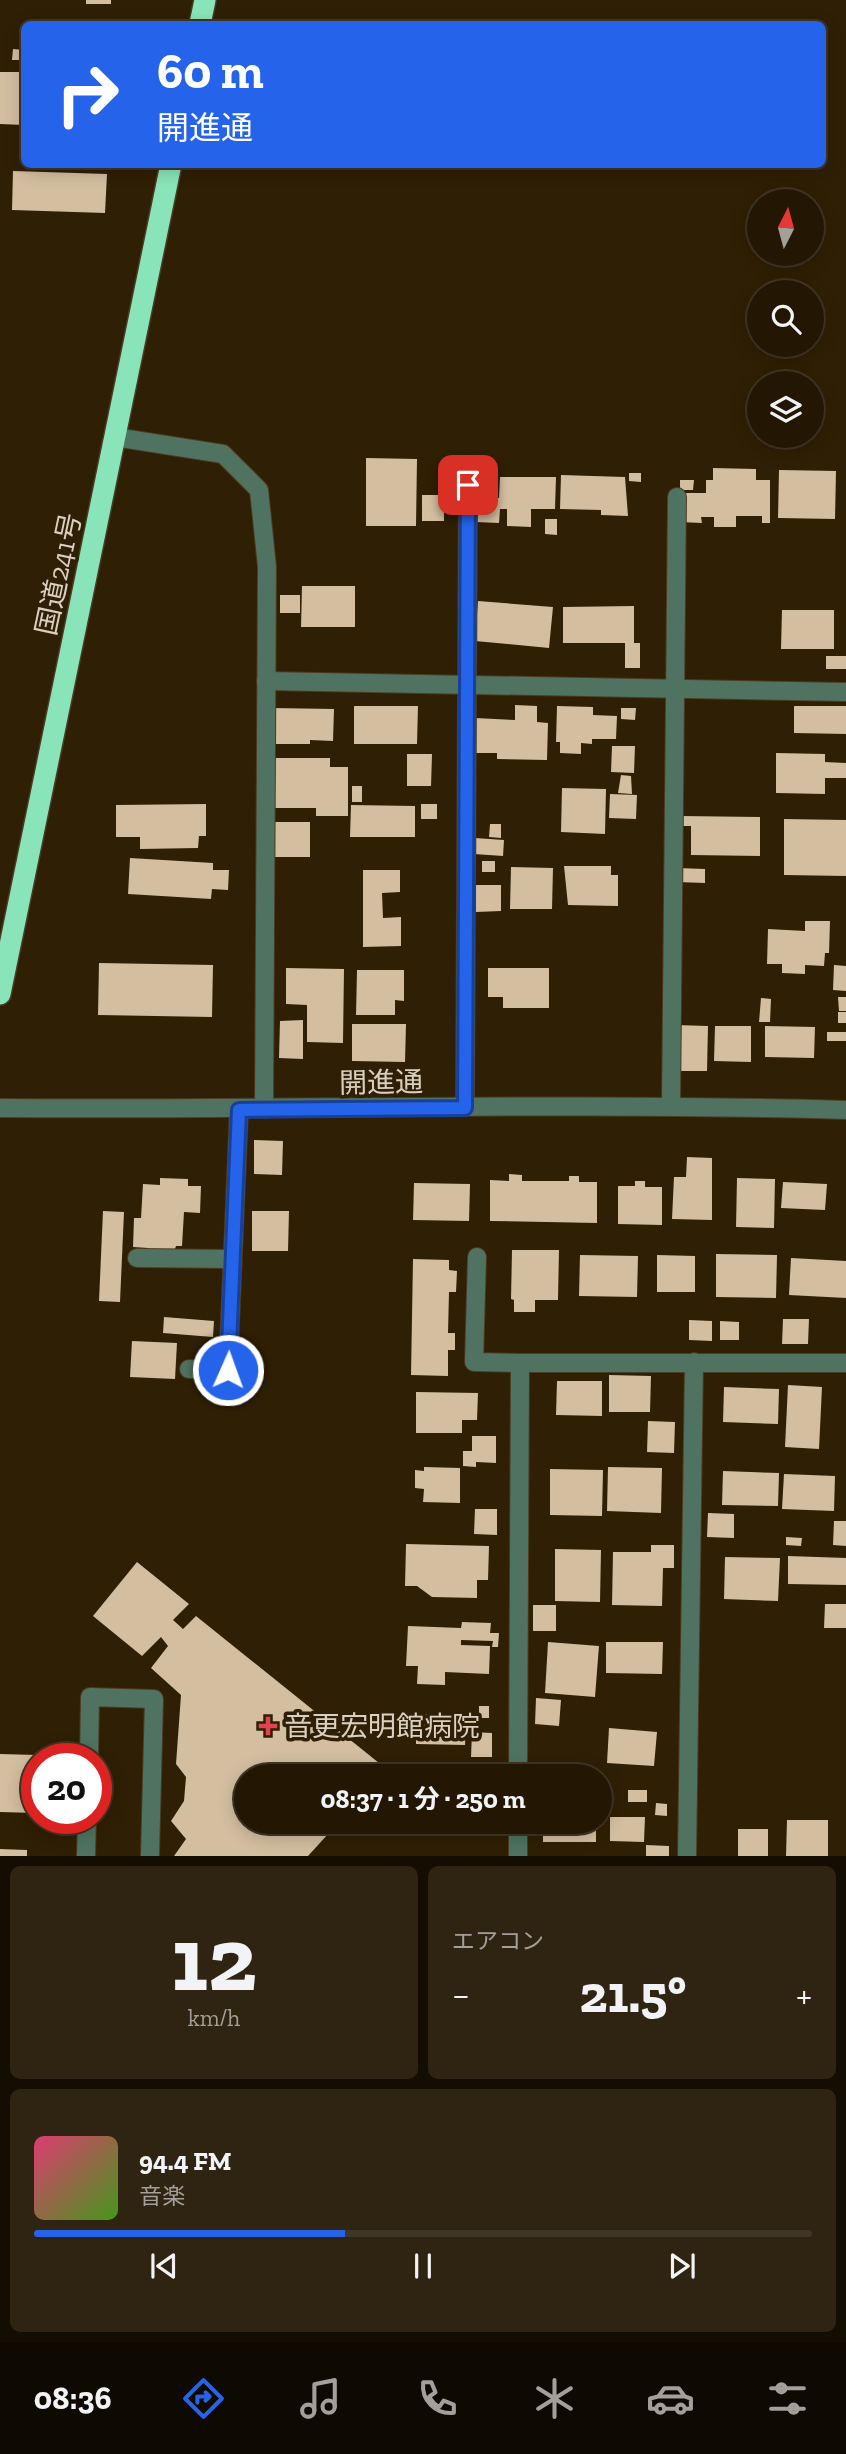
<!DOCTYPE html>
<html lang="ja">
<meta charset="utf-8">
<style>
body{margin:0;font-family:"Zilla Slab","Noto Sans JP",serif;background:#2f2412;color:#f1f3f6;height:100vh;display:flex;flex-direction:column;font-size:26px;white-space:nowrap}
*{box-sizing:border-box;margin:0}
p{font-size:23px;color:#a39f9a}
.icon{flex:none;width:38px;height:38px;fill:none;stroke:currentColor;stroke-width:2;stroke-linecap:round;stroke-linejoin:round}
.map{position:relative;height:1856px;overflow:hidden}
.side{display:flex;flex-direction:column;gap:10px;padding:10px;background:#130d02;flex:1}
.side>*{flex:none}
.top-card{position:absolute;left:21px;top:21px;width:805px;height:147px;border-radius:10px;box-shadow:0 4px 18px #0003,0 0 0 2px #403625;background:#2563eb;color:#fff;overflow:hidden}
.needle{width:46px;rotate:6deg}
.buttons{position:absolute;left:747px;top:189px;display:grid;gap:14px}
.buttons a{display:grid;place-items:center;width:77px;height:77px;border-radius:50%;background:#231703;box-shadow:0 4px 18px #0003,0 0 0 2px #403625;font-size:35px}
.speed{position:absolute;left:21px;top:1743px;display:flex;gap:14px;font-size:35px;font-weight:700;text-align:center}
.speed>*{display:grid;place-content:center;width:91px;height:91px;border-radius:50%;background:#231703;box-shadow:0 4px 18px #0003,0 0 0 2px #403625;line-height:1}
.speed .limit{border:10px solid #d22;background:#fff;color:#111}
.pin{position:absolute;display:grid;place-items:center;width:60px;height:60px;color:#fff;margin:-30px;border-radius:14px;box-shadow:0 4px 10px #0006}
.me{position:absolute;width:77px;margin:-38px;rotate:2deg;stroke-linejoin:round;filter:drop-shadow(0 0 5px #0008)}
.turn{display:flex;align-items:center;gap:24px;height:147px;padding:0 21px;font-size:32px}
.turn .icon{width:91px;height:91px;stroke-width:2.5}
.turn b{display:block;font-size:49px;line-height:60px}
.big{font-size:52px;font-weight:700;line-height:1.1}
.side .card{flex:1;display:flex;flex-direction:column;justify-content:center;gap:10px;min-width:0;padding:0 24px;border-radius:10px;background:#2f2412}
.side .dial{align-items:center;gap:0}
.dial b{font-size:91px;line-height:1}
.song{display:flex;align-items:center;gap:21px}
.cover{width:84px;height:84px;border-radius:10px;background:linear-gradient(135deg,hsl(340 70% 55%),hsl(100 70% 35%))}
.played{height:7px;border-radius:4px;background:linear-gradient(90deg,#2563eb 40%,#403625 40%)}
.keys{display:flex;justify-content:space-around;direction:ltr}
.heat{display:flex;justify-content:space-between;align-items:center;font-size:38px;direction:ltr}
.side .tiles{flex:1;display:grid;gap:10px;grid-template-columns:1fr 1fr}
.card:last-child{grid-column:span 2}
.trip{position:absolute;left:234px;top:1764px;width:378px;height:70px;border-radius:35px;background:#231703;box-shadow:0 4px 18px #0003,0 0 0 2px #403625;font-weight:700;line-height:70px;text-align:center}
.tab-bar{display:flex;height:112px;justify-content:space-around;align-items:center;background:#0e0901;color:#a39f9a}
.tab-bar .icon{width:49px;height:49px}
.tab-bar .on{color:#2563eb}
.tab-bar b{font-size:32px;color:#f1f3f6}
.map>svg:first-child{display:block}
</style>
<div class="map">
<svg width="846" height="1856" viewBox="0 0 846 1856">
<rect width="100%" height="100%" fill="#2f1f04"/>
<g fill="#d3bea0">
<rect x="86" y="0" width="25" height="4"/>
<path d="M13,49L24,50V60H12Z"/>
<path d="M0,72H24V125L0,124Z"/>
<path d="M13,171L107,174L105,213L12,210Z"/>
<path d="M366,458L417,459L416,526H366Z"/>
<path d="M713,468L756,469V480H770V523H762V516H736V527H714V517H701L702,523L680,522V493H706V480H713Z"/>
<path d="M779,470L836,471L835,519L778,518Z"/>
<path d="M629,473H641V482L629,481Z"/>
<path d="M561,475L625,477L628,516L601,515V510L560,509Z"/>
<path d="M500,477H556L555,509H531V527L507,526V509H500L499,523L476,522V498H499Z"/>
<path d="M680,480H694L693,490H680Z"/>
<rect x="422" y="495" width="22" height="26"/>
<path d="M545,519H557V535L545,534Z"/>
<path d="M302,586H355V627H301Z"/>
<rect x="280" y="595" width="20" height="18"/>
<path d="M478,601L553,607L549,648L475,641Z"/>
<path d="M634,606V643H640V668H625V643H563V607Z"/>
<path d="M782,610H834V649H781Z"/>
<rect x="826" y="656" width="20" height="13"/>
<path d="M515,705L537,706V722L548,723L547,760L497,759V753H474L475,718L515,720Z"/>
<path d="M354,706H418L417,744H354Z"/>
<path d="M557,706L593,707V715L617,716L616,739H592V744L581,743V754L560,753V742H556Z"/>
<path d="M794,706H846V734L794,733Z"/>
<path d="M272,708L334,709L333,741L310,740V744H272Z"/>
<path d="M621,708H636L635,720L621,719Z"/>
<path d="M612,746H635L634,773L611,772Z"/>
<path d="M776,753L825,754V762L846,763V778H825V794L776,793Z"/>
<path d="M407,754H432L431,786H407Z"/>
<path d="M273,758H330V767H348V816H316V808H273Z"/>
<path d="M621,775L631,776L632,794L618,793Z"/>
<rect x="352" y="786" width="10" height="16"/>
<path d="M562,788L606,789L605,834L561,832Z"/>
<path d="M610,794L637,795L636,819L609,818Z"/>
<path d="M206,804V836H199L198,848L140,849V837H116V805Z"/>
<rect x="421" y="804" width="16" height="15"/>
<path d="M351,805L415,806V837H350Z"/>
<path d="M680,816L760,817V856L691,855V826H680Z"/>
<path d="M784,819L846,820V876L784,875Z"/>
<path d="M268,822H310V857H267Z"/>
<path d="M490,824H501V838L489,837Z"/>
<path d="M475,838L504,840L503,856L474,854Z"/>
<path d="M130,858L213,863V870H229L228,890L212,889L211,899L128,894Z"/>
<rect x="482" y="861" width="13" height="11"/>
<path d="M564,866H611V875H618V906L568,905Z"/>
<path d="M511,867L553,868L552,909H510Z"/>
<path d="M677,868L705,869V883L677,882Z"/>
<path d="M363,870H400V892L382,893L383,918L401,917V946L363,947Z"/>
<path d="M476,885H501V911L476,912Z"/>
<path d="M805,921H830L829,953H825L824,966L805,965V974L782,973V964H767L768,929L805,931Z"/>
<path d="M99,963L213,965L212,1017L98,1015Z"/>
<path d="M834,965L846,966V991L833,990Z"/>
<path d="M286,968L344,969L343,1043L307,1042V1005L286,1004Z"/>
<path d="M488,968H549V1008H503V997H488Z"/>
<path d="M357,970H404V1001L395,1000V1015H356Z"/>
<path d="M838,997H846V1011H839Z"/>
<path d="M761,998L771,999L770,1022H759Z"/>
<rect x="838" y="1012" width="8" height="11"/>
<path d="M303,1020V1059L279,1058L280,1021Z"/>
<path d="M352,1024H406L405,1062L352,1061Z"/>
<path d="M675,1025L708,1026L707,1071H675Z"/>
<path d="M715,1026H751V1062L714,1061Z"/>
<path d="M765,1026L815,1027L814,1058L765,1057Z"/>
<rect x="827" y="1032" width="19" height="9"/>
<path d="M254,1140L283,1141L282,1175L254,1174Z"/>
<path d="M687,1157L712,1158V1220L672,1219L674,1177H686Z"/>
<path d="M509,1174L522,1175V1181H569V1176H579V1182H597V1223L490,1221V1180L509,1181Z"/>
<path d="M160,1178L188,1179V1186H201L200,1213L184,1212L182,1246H176L173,1255L148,1253V1248L133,1247L134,1218H141L143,1184L160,1185Z"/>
<path d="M737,1178L775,1179L774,1228L736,1227Z"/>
<path d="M635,1181H645V1187H662V1225L618,1224V1186H635Z"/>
<path d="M783,1182L827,1184L825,1210L781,1208Z"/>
<path d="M414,1183L470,1184L469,1221L413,1220Z"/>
<path d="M103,1211L124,1212L120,1302L99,1301Z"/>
<path d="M252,1211H289L288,1251H252Z"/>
<path d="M512,1250H559L558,1300H535V1312H514V1300L511,1299Z"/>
<path d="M716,1254L777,1255L776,1298L716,1297Z"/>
<path d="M580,1255L638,1256L637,1297L579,1296Z"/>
<path d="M657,1255L695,1256V1292H657Z"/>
<path d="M791,1258L846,1261V1298L789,1295Z"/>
<path d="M413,1259L449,1260V1270L457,1271L456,1292H449L448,1333H455V1350H448V1376L411,1375Z"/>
<path d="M164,1317L214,1321L213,1337L163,1333Z"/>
<path d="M783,1319H809L808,1344H782Z"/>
<path d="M689,1320L712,1321V1341L689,1340Z"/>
<path d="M720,1321L739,1322V1340H720Z"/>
<path d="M132,1341L177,1343L175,1379L130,1377Z"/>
<path d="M609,1375L651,1376L650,1412H609Z"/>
<path d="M557,1381H602V1416L556,1415Z"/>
<path d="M788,1385L822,1387L819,1449L785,1447Z"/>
<path d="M724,1387L779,1389L778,1424L723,1422Z"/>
<path d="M416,1392L478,1393L477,1420H462V1433H416Z"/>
<path d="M648,1421L675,1422L674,1453L647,1452Z"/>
<path d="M472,1436H496V1463L476,1462V1467L463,1466V1451H472Z"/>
<path d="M424,1467L460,1468V1503L423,1502L424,1489L415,1488V1470L424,1471Z"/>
<path d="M608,1467L662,1468L661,1513L607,1511Z"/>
<path d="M550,1469L603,1470L602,1516L550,1515Z"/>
<path d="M723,1471L779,1473L778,1506L722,1505Z"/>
<path d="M784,1474L835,1476L834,1511L782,1509Z"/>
<path d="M475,1509H497V1535L474,1534Z"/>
<path d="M708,1513L734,1514V1538L707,1537Z"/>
<path d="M834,1521H846V1546L833,1545Z"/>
<path d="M786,1537L802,1538L801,1546L786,1545Z"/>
<path d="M406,1544L489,1546L488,1580H477V1598L432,1597L417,1586H405Z"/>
<path d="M651,1545H674V1568H663L662,1606L612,1605L613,1552H651Z"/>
<path d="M555,1549L601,1550L600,1602L555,1601Z"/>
<path d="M788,1556L846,1558V1585L788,1584Z"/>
<path d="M725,1557L780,1558L778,1601L724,1599Z"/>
<path d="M137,1562L189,1604L173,1620L183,1629L196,1616L384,1767L375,1776H247V1822H339L308,1856H174L186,1839L171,1821L184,1801L186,1777L176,1764L181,1695L151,1668L168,1646L161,1637L142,1656L93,1616Z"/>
<path d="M825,1604H846V1628H824Z"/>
<rect x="533" y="1605" width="23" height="26"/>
<path d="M462,1622L491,1623L490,1633H499L498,1647H492L493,1641L461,1640V1645L490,1646L489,1674L445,1672V1685L417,1684L418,1666H406L408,1626L461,1628Z"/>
<path d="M548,1642L599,1646L595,1697L545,1693Z"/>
<path d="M606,1642H663L662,1674L606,1673Z"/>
<path d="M536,1698L561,1700L559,1726L535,1724Z"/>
<rect x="479" y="1706" width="10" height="12"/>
<path d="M416,1714H466L465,1745L416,1744Z"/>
<path d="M609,1728L657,1732L654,1766L607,1763Z"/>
<path d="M472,1732L492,1733V1757H471Z"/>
<path d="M0,1754L37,1755L35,1813L0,1812Z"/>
<rect x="628" y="1790" width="19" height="12"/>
<path d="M656,1803L667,1804V1816L655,1815Z"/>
<path d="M610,1817H645L644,1842L610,1841Z"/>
<path d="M787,1820H828V1856H786Z"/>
<rect x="543" y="1822" width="53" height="20"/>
<rect x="738" y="1829" width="30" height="27"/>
<path d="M646,1845L669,1846V1856H646Z"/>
<path d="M0,1849L27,1850V1856H0Z"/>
</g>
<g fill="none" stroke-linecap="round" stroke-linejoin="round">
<g stroke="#4a3b22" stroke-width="20">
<g id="minor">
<path d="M115,437L223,454L259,490L267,567L264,1109"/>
<path d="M266,681L846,692"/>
<path d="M671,1105L677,497"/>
<path d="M465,1107L468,485"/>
<path d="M0,1108C282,1110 564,1102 846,1110"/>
<path d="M477,1257L474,1362L520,1363"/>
<path d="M137,1258L232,1259"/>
<path d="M189,1369L228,1370L239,1110"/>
<path d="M89,1759L90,1697L154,1699L150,1856"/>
<path d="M518,1776L520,1363H846"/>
<path d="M86,1856L87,1818"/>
<path d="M518,1856V1822"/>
<path d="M687,1856L694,1362"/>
</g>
</g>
<g stroke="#4a3b22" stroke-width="24">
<g id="highway">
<path d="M200,24L205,0"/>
<path d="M0,994L171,164"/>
</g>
</g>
<use href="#minor" stroke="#507361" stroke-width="18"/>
<use href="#highway" stroke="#89e5b9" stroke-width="21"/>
</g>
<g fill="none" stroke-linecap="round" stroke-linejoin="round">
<g stroke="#184099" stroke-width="18">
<path id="route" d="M228,1370L239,1110L465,1108L468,485"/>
</g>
<use href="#route" stroke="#2563eb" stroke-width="12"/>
</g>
<path fill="#e0444e" stroke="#2f1f04" stroke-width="2.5" d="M264.5 1715.5h7v7h7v7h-7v7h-7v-7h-7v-7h7z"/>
<g text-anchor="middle" stroke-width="7" stroke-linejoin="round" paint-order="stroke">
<g font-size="28" fill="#dad0c1" stroke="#2f1f04">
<text transform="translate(58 574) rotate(-78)" y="10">国道241号</text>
<text transform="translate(381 1082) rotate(-1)" y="10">開進通</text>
</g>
<g font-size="28" fill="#dad0c1" stroke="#2f1f04" text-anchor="start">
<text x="284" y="1736">音更宏明館病院</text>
</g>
</g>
</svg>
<div class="buttons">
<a><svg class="needle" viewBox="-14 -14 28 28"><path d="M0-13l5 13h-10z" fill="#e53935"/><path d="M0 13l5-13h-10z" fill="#a39f9a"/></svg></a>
<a><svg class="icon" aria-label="search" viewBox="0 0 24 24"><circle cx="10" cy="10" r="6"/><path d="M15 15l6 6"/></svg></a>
<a><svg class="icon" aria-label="layers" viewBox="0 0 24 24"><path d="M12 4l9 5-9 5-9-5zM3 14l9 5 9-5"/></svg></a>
</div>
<div class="speed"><div class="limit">20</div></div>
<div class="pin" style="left:468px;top:485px;background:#d93025"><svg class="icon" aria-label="arrive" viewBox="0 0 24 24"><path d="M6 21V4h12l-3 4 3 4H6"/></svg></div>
<svg class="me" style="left:228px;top:1370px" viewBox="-20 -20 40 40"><circle r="17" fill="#2563eb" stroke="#fff" stroke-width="3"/><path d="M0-11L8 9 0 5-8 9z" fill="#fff"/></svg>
<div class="trip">08:37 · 1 分 · 250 m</div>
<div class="top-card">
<div class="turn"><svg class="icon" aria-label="right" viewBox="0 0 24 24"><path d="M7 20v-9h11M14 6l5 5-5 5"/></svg><div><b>60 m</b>開進通</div></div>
</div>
</div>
<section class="side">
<div class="tiles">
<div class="card dial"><b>12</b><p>km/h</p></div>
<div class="card"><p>エアコン</p>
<div class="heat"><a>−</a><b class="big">21.5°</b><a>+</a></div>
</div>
<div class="card">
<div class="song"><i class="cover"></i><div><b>94.4 FM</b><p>音楽</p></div></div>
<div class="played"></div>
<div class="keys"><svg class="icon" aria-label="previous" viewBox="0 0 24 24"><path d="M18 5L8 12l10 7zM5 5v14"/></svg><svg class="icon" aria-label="pause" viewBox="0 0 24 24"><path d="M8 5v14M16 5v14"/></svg><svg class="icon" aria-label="next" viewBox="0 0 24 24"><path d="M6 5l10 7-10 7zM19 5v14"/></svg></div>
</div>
</div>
</section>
<nav class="tab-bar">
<b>08:36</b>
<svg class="icon on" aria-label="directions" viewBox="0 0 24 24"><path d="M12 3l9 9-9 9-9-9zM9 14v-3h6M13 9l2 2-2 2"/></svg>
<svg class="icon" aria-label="music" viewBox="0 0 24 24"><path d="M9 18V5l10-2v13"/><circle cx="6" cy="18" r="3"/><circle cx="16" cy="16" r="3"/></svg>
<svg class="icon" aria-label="phone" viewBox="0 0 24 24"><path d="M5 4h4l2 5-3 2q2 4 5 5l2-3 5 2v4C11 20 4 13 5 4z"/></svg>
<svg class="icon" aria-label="climate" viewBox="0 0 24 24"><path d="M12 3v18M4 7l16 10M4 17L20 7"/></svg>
<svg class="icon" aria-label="car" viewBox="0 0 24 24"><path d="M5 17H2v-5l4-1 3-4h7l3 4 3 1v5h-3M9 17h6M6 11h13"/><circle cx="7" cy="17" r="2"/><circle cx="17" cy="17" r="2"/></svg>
<svg class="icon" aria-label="filters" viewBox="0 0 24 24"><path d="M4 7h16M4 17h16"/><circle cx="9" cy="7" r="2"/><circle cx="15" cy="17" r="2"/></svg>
</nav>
